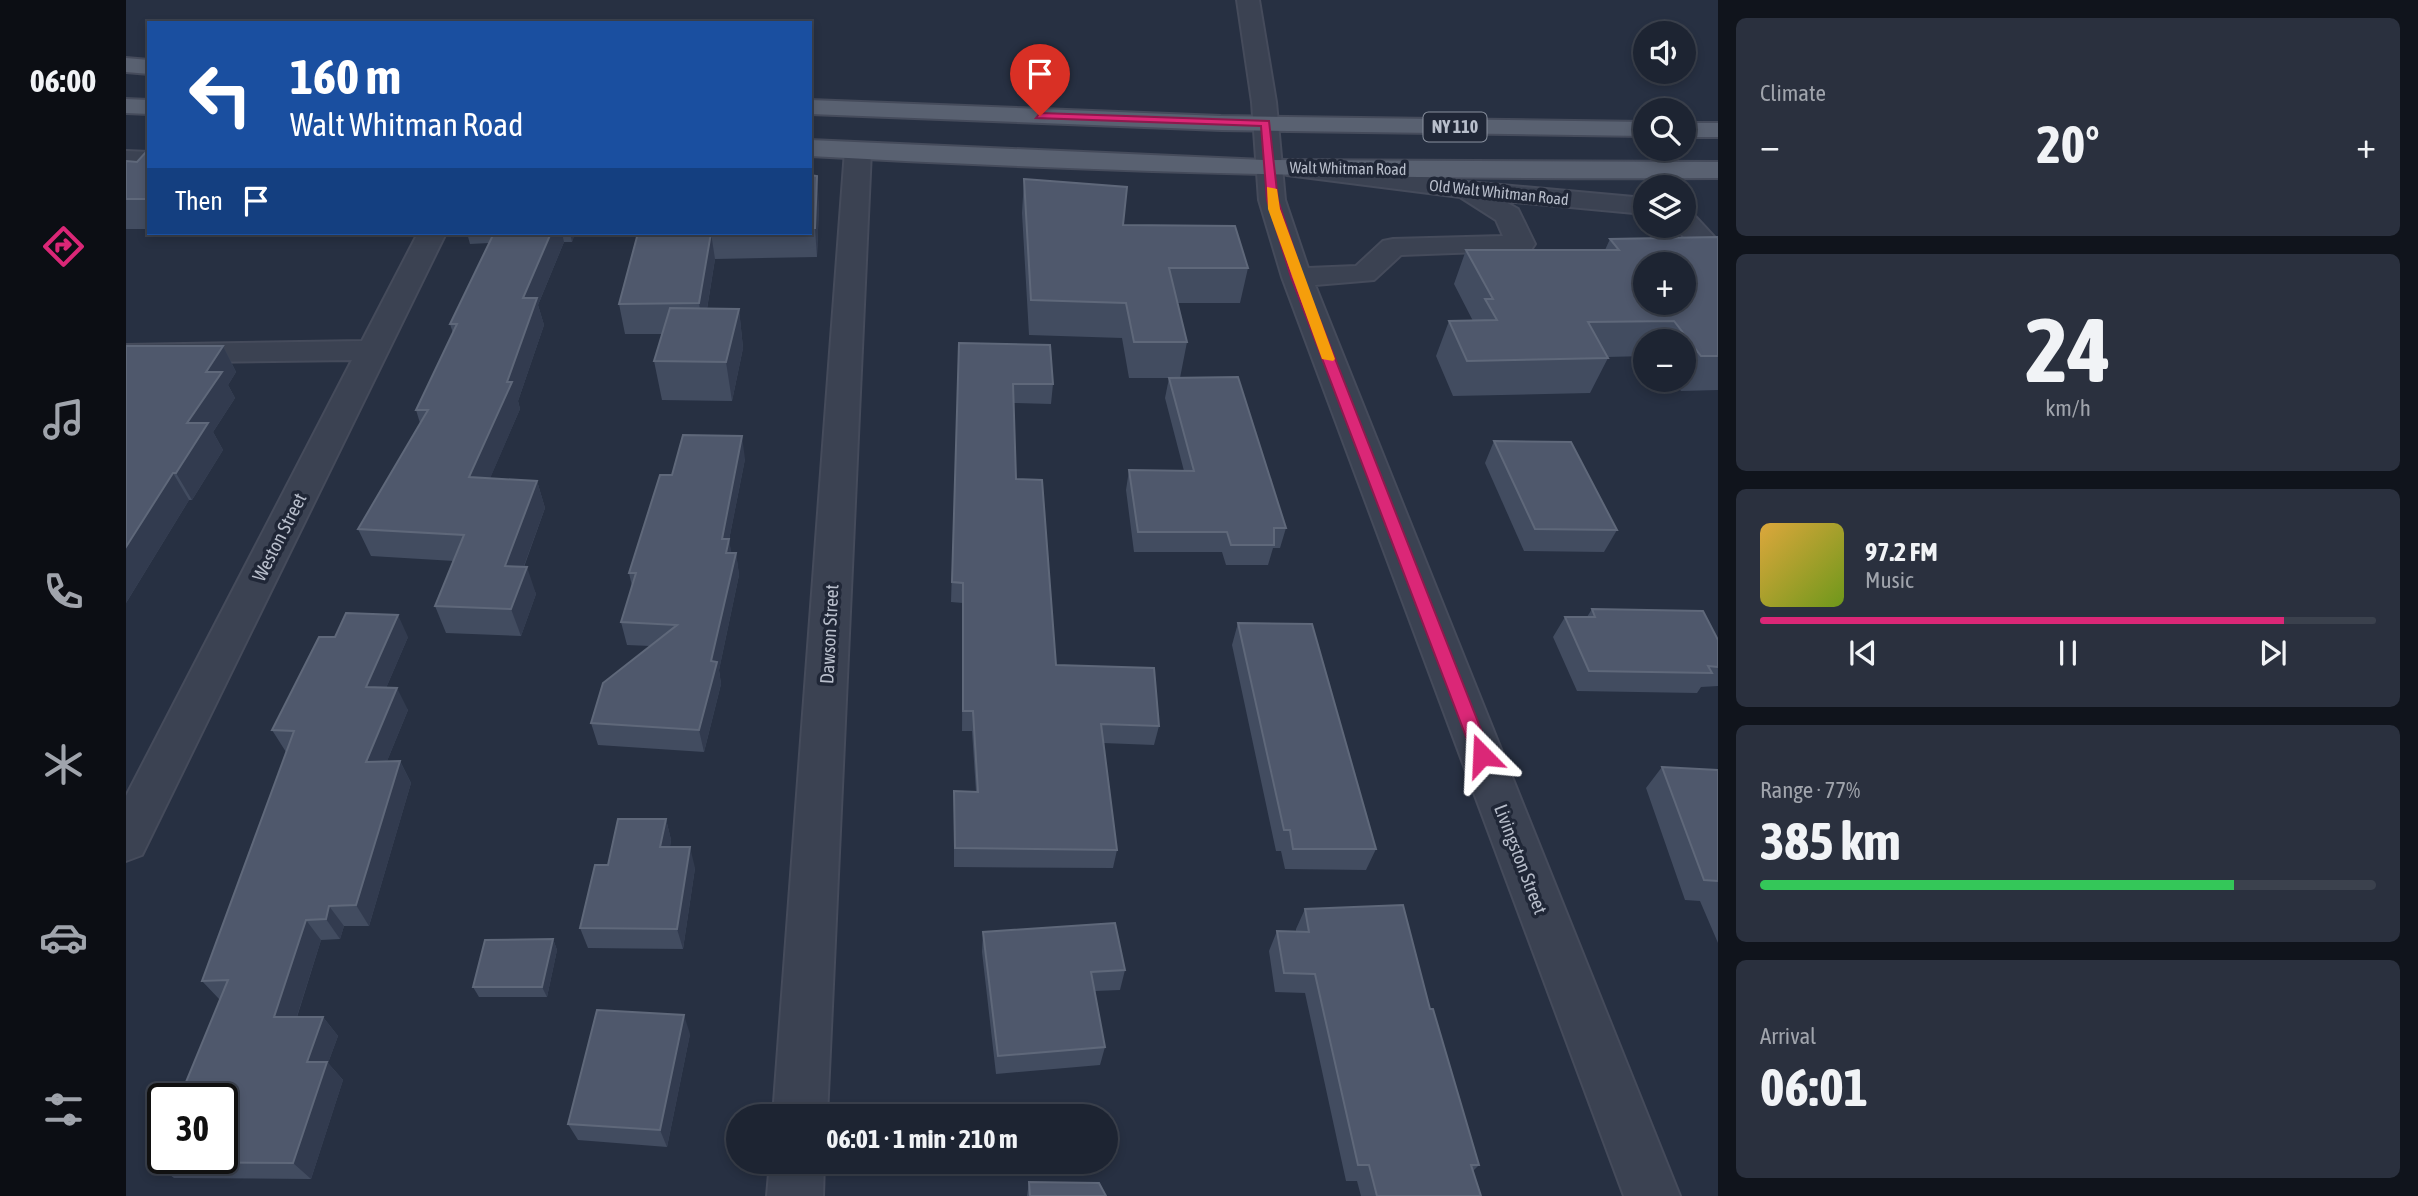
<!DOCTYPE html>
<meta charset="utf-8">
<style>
body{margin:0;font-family:"Asap Condensed",sans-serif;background:#2a303e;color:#f1f3f6;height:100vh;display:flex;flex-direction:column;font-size:26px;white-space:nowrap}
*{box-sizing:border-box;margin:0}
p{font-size:23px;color:#a0a4ac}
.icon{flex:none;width:38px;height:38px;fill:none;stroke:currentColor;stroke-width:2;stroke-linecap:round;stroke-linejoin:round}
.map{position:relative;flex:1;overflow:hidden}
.details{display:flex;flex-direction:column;gap:18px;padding:18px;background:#10141c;width:700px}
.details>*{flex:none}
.top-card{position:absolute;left:21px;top:21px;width:665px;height:214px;border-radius:0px;box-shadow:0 4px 10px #0003,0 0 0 2px #3b414d;background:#1a4fa0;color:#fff;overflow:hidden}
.tools{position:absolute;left:1507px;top:21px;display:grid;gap:14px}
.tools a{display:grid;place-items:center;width:63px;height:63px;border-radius:50%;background:#1d2432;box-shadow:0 4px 10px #0003,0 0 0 2px #3b414d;font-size:35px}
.speed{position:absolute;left:21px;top:1083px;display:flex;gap:14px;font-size:35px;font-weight:700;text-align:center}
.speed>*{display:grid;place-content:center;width:91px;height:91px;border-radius:50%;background:#1d2432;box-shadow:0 4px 10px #0003,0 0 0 2px #3b414d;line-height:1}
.speed .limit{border:4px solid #111;border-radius:10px;background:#fff;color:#111}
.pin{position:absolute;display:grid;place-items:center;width:60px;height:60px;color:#fff;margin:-72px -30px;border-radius:50% 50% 50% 0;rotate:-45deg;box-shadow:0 0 7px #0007}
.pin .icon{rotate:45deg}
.me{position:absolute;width:77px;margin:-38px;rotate:339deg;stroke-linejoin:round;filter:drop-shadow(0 0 5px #0008)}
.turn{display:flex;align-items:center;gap:24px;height:147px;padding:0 28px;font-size:32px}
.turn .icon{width:91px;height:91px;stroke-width:2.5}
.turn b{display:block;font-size:49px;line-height:60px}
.then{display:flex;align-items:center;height:66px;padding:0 28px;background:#0003;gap:14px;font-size:26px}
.big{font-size:52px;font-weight:700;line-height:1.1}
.details .widget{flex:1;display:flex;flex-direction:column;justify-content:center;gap:10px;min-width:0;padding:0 24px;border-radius:10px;background:#2a303e}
.details .dial{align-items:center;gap:0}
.dial b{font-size:91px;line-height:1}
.song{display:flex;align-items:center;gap:21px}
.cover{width:84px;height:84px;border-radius:10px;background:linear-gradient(135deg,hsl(40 70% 55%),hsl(80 70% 35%))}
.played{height:7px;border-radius:4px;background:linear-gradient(90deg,#db2777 85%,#3b414d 85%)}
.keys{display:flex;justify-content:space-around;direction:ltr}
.heat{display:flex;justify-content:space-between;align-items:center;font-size:38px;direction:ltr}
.charge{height:10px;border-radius:5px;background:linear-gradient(90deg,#34c759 77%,#3b414d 0)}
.trip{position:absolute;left:600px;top:1104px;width:392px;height:70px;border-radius:35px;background:#1d2432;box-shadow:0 4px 10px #0003,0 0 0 2px #3b414d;font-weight:700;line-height:70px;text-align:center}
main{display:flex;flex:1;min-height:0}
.menu{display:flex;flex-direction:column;width:126px;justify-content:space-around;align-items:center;background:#0c0e14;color:#a0a4ac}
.menu .icon{width:49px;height:49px}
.menu .current{color:#db2777}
.menu b{font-size:32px;color:#f1f3f6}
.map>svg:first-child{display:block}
</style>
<main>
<nav class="menu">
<b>06:00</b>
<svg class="icon current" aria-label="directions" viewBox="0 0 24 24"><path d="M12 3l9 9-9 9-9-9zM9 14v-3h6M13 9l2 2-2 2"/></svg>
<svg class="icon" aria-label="music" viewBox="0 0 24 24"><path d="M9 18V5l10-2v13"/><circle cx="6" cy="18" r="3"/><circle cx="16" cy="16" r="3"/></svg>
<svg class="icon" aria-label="phone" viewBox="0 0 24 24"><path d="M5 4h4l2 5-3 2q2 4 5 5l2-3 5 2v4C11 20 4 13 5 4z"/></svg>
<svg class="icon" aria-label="climate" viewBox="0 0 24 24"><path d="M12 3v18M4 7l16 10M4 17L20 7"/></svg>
<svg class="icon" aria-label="car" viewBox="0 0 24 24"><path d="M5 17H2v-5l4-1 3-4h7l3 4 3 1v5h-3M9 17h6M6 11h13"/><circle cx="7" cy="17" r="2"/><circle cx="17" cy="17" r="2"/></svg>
<svg class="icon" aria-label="filters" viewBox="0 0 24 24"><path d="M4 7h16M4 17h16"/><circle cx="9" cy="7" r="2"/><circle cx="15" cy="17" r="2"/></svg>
</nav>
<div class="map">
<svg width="1592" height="1196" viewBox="0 0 1592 1196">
<rect width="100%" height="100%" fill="#273042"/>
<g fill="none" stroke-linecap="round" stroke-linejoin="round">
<g stroke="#454b5b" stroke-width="4">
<g id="minor">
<path d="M1111,0H1133L1150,102L1159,200L1182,268L1230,266L1257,241L1267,239L1377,236L1370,220L1334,197L1161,175L1157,169L1161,163L1170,161L1342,182L1519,198V214L1378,201L1392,209L1409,244L1405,250L1275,255L1248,280L1189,285L1554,1196H1498L1156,277L1133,200L1126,102Z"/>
<path d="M732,143L741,146L745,151L701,1116H647L719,151L723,146Z"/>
<path d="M0,151L23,152V168L0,167Z"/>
<path d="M1558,213L1568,215L1592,241V267L1582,264L1548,226H1558Z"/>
<path d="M292,233H320L16,855L0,861V796L226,360L0,363V345L236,341Z"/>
<path d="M644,1162H698L697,1196H641Z"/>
</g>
</g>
<g stroke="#454b5b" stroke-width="4">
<g id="major">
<path d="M0,58L23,60V74L0,72Z"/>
<path d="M0,99L23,100V114L0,113Z"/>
<path d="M684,100L1095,116L1519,122V136L1095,130L684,114Z"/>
<rect x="1558" y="123" width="34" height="14"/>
<path d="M684,140L1138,160L1592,162V178C1289,180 987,173 684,156Z"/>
</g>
</g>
<use href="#minor" fill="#3b4252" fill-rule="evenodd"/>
<use href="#major" fill="#596171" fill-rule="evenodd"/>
</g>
<g fill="#424c60">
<path d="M23,152V229H0V161L11,162Z"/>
<path d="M684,175L693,204L691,257L589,259L581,309H613L617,348L606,401L536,400L528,361L536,334H499L493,304L512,233H684Z"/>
<path d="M898,179L997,225L1122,268L1114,303H1051L1061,342L1054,378H1003L996,338L903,335L896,213Z"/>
<path d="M341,233H449L446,242H438L412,305L418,325L392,401L394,409L364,478L411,481L419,508L398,567L410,594L395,636L320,633L309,606L328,561L245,556L232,529L294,423L290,410L327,333L324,324L363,243L344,244Z"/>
<path d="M1592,237V390L1555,391L1547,380H1558V341H1519V356L1481,357L1482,358L1464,393L1327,396L1310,356L1323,321H1347L1328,284L1340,250H1479L1484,239Z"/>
<path d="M833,343L927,384L925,404L888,403L890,479L930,665L1033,726L1028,745L977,743L991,850L987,868L828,867V791L850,792L846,731H836L837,603L825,602Z"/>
<path d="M0,346H97L110,372L102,385L109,398L87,432L97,450L66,500H63L0,603Z"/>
<path d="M1043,378L1160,528L1154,548H1147L1142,565H1100L1096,552H1008L1000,490L1003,470L1058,471L1039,398Z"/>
<path d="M1368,441L1491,530L1478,552L1398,551L1359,463Z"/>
<path d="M619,459L603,540L605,553H610L613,575L593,670L595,684L578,752L472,745L465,723L524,646L501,645L495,622L506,586L503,573L546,475Z"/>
<path d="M1466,609L1592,640V686L1575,687L1571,693L1451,691L1427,637L1439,617H1461Z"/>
<path d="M1112,623L1250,849L1240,870L1159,869L1155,851H1150L1106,645Z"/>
<path d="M282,637L260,688L282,710L261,761H274L285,783L243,926H218L214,939L195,940L171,1017H197L212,1036L202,1063L217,1080L185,1179L48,1178L27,1162L94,1000L76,981L160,752L146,730Z"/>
<path d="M1536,767L1592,770V943L1574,901L1559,900L1520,788Z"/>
<path d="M540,819L545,840L544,847L569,868L557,949L462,948L454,928L482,865Z"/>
<path d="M1179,909L1304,1009L1353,1165L1347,1171L1355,1196H1235L1231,1181H1220L1179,993L1149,992L1143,951L1151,931L1170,932V929Z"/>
<path d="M857,932L999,970L994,990L969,991L979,1047L974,1065L870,1074L856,952Z"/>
<path d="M427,939L431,950L421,997H353L347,987Z"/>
<path d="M564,1034L541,1147L452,1140L442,1124Z"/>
<path d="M903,1182L980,1196H901Z"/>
</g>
<g fill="#323b4f">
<path d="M691,176L693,204L691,257L689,228Z"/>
<path d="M425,233H436L438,242L412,305L418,325L392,401L394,409L353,504L343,477L381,382L397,298Z"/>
<path d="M444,233H449L446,242Z"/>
<path d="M585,233L589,259L577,333L573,303Z"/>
<path d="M613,309L617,348L606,401L600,362Z"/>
<path d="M97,346L110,372L102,385L109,398L87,432L97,450L66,500L50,473L61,423L80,372Z"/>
<path d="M616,436L619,459L603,540L607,561H600L596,539Z"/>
<path d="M47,473L63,500L0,603V547Z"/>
<path d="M411,481L419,508L388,593L379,566Z"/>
<path d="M610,553L613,575L593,670L595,684L578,752L573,730L585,661Z"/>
<path d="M401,567L410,594L395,636L385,609Z"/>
<path d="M272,615L282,637L251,709L240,687Z"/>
<path d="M271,688L282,710L252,783L240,762Z"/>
<path d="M274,761L285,783L243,926L230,905Z"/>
<path d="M540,819L545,840L540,868L534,847Z"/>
<path d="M564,847L569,868L557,949L551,929Z"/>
<path d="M203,906L218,926L214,939L200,919Z"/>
<path d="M180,920L195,940L165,1035L148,1017Z"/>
<path d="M427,939L431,950L421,997L416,987Z"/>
<path d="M558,1015L564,1034L541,1147L534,1130Z"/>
<path d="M197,1017L212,1036L202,1063L217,1080L185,1179L167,1163L181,1062Z"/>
</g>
<g fill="#4f586c" stroke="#5f687a" stroke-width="2" fill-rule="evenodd">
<path d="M20,152H23V199H0V161L11,162Z"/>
<path d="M684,175L691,176L689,228H684Z"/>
<path d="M898,179L1001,187L997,225L1109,226L1122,268H1043L1061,342H1008L1000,303L905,300Z"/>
<path d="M368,233H425L397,298H411L381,382H386L343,477L411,481L379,566L401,567L385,609L309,606L338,535L232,529L302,410H290L331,324H324Z"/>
<path d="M512,233H585L573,303L493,304Z"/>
<path d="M1592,237V356H1575L1548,321L1462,322L1482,358L1341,361L1323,321L1371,320L1359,299H1367L1340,250H1493L1484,239ZM1519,264H1558V303H1519Z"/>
<path d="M544,308L613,309L600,362L528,361Z"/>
<path d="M833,343L924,345L927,384H887L890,479L916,480L930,665L1028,668L1033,726L975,724L991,850L829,848L828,791L852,792L847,711H837V583L826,582Z"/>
<path d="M0,346H97L80,372H96L61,423H82L50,473H47L0,547Z"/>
<path d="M1112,377L1160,528H1148V545H1105L1101,532H1012L1003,470L1068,471L1043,378Z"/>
<path d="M557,435L616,436L596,539H603L600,553H610L585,661L591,662L573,730L465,723L477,683L551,625L495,622L510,573H503L534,475H546Z"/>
<path d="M1368,441L1445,442L1491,530L1409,529Z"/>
<path d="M1466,609L1577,611L1592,640V667L1582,666L1586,673L1463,671L1439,617H1469Z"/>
<path d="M220,613L272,615L240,687L271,688L240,762L274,761L230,905L203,906L200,919L180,920L148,1017H197L181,1062H201L167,1163L27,1162L37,1138V1158H96V1099H53L102,980L76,981L168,731L146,730L193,637H209Z"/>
<path d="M1112,623L1186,624L1250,849H1167L1164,830H1158Z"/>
<path d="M1536,767L1592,770V881L1578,880Z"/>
<path d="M492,819H540L534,847H564L551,929L454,928L469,865H482Z"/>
<path d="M1277,905L1304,1009H1307L1353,1165H1345L1355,1196H1251L1243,1165H1232L1189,974L1158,973L1151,931L1183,932L1179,909Z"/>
<path d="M989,923L999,970L965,972L979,1047L872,1056L857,932Z"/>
<path d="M427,939L416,987H347L359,940Z"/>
<path d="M471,1010L558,1015L534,1130L442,1124Z"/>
<path d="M903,1182L973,1183L980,1196H904Z"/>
</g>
<path fill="#db2777" stroke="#8e194d" stroke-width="2" d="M914,113L1143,121L1152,200L1177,277L1365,755L1362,761L1356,763L1347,755L1165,277L1141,200L1135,126L910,118Z"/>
<path fill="#f59e0b" d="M1141,187L1151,189L1154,209L1209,359L1207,361L1196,359L1142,209Z"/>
<g text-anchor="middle" stroke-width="7" stroke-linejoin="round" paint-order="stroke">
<g font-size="16" fill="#b8becb" stroke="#202737">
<text transform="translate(1222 168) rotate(1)" y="6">Walt Whitman Road</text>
<text transform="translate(1373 192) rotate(6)" y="6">Old Walt Whitman Road</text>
</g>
<rect fill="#202737" stroke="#8a919f" stroke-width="2" x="1297.5" y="112.5" width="63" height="29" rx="5"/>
<g font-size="18" font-weight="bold" fill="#b8becb">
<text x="1329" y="133">NY 110</text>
</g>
<g font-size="19" fill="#b8becb" stroke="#202737">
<text transform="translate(153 537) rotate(-63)" y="7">Weston Street</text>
<text transform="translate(703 634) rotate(-87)" y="7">Dawson Street</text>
<text transform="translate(1395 859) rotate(69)" y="7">Livingston Street</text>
</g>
</g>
</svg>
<div class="tools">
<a><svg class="icon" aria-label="sound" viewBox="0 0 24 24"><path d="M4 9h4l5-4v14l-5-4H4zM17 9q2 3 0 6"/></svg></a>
<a><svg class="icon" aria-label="search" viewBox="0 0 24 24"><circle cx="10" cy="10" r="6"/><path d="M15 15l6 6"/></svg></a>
<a><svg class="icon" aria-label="layers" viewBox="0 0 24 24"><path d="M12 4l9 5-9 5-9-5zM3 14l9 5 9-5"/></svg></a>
<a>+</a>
<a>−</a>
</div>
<div class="speed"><div class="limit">30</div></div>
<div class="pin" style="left:914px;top:116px;background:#d93025"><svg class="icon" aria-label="arrive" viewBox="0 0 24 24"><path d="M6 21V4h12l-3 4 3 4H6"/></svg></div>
<svg class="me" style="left:1356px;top:755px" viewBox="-20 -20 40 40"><path d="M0-17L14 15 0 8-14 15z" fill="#db2777" stroke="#fff" stroke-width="4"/></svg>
<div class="trip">06:01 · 1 min · 210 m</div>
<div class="top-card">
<div class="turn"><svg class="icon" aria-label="left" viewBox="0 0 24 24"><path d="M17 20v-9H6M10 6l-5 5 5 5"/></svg><div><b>160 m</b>Walt Whitman Road</div></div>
<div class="then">Then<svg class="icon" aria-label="arrive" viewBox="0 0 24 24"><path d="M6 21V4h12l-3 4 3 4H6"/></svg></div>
</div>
</div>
<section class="details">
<div class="widget"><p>Climate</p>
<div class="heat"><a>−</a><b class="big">20°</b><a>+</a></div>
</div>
<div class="widget dial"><b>24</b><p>km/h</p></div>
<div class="widget">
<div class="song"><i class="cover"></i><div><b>97.2 FM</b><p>Music</p></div></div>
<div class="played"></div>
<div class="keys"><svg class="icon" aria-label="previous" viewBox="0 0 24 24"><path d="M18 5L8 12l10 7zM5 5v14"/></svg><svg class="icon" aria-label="pause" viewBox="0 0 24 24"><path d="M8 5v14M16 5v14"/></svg><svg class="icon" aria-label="next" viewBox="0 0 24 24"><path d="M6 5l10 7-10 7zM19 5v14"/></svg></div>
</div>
<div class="widget"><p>Range · 77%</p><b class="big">385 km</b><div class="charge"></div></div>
<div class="widget"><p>Arrival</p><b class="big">06:01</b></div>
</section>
</main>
